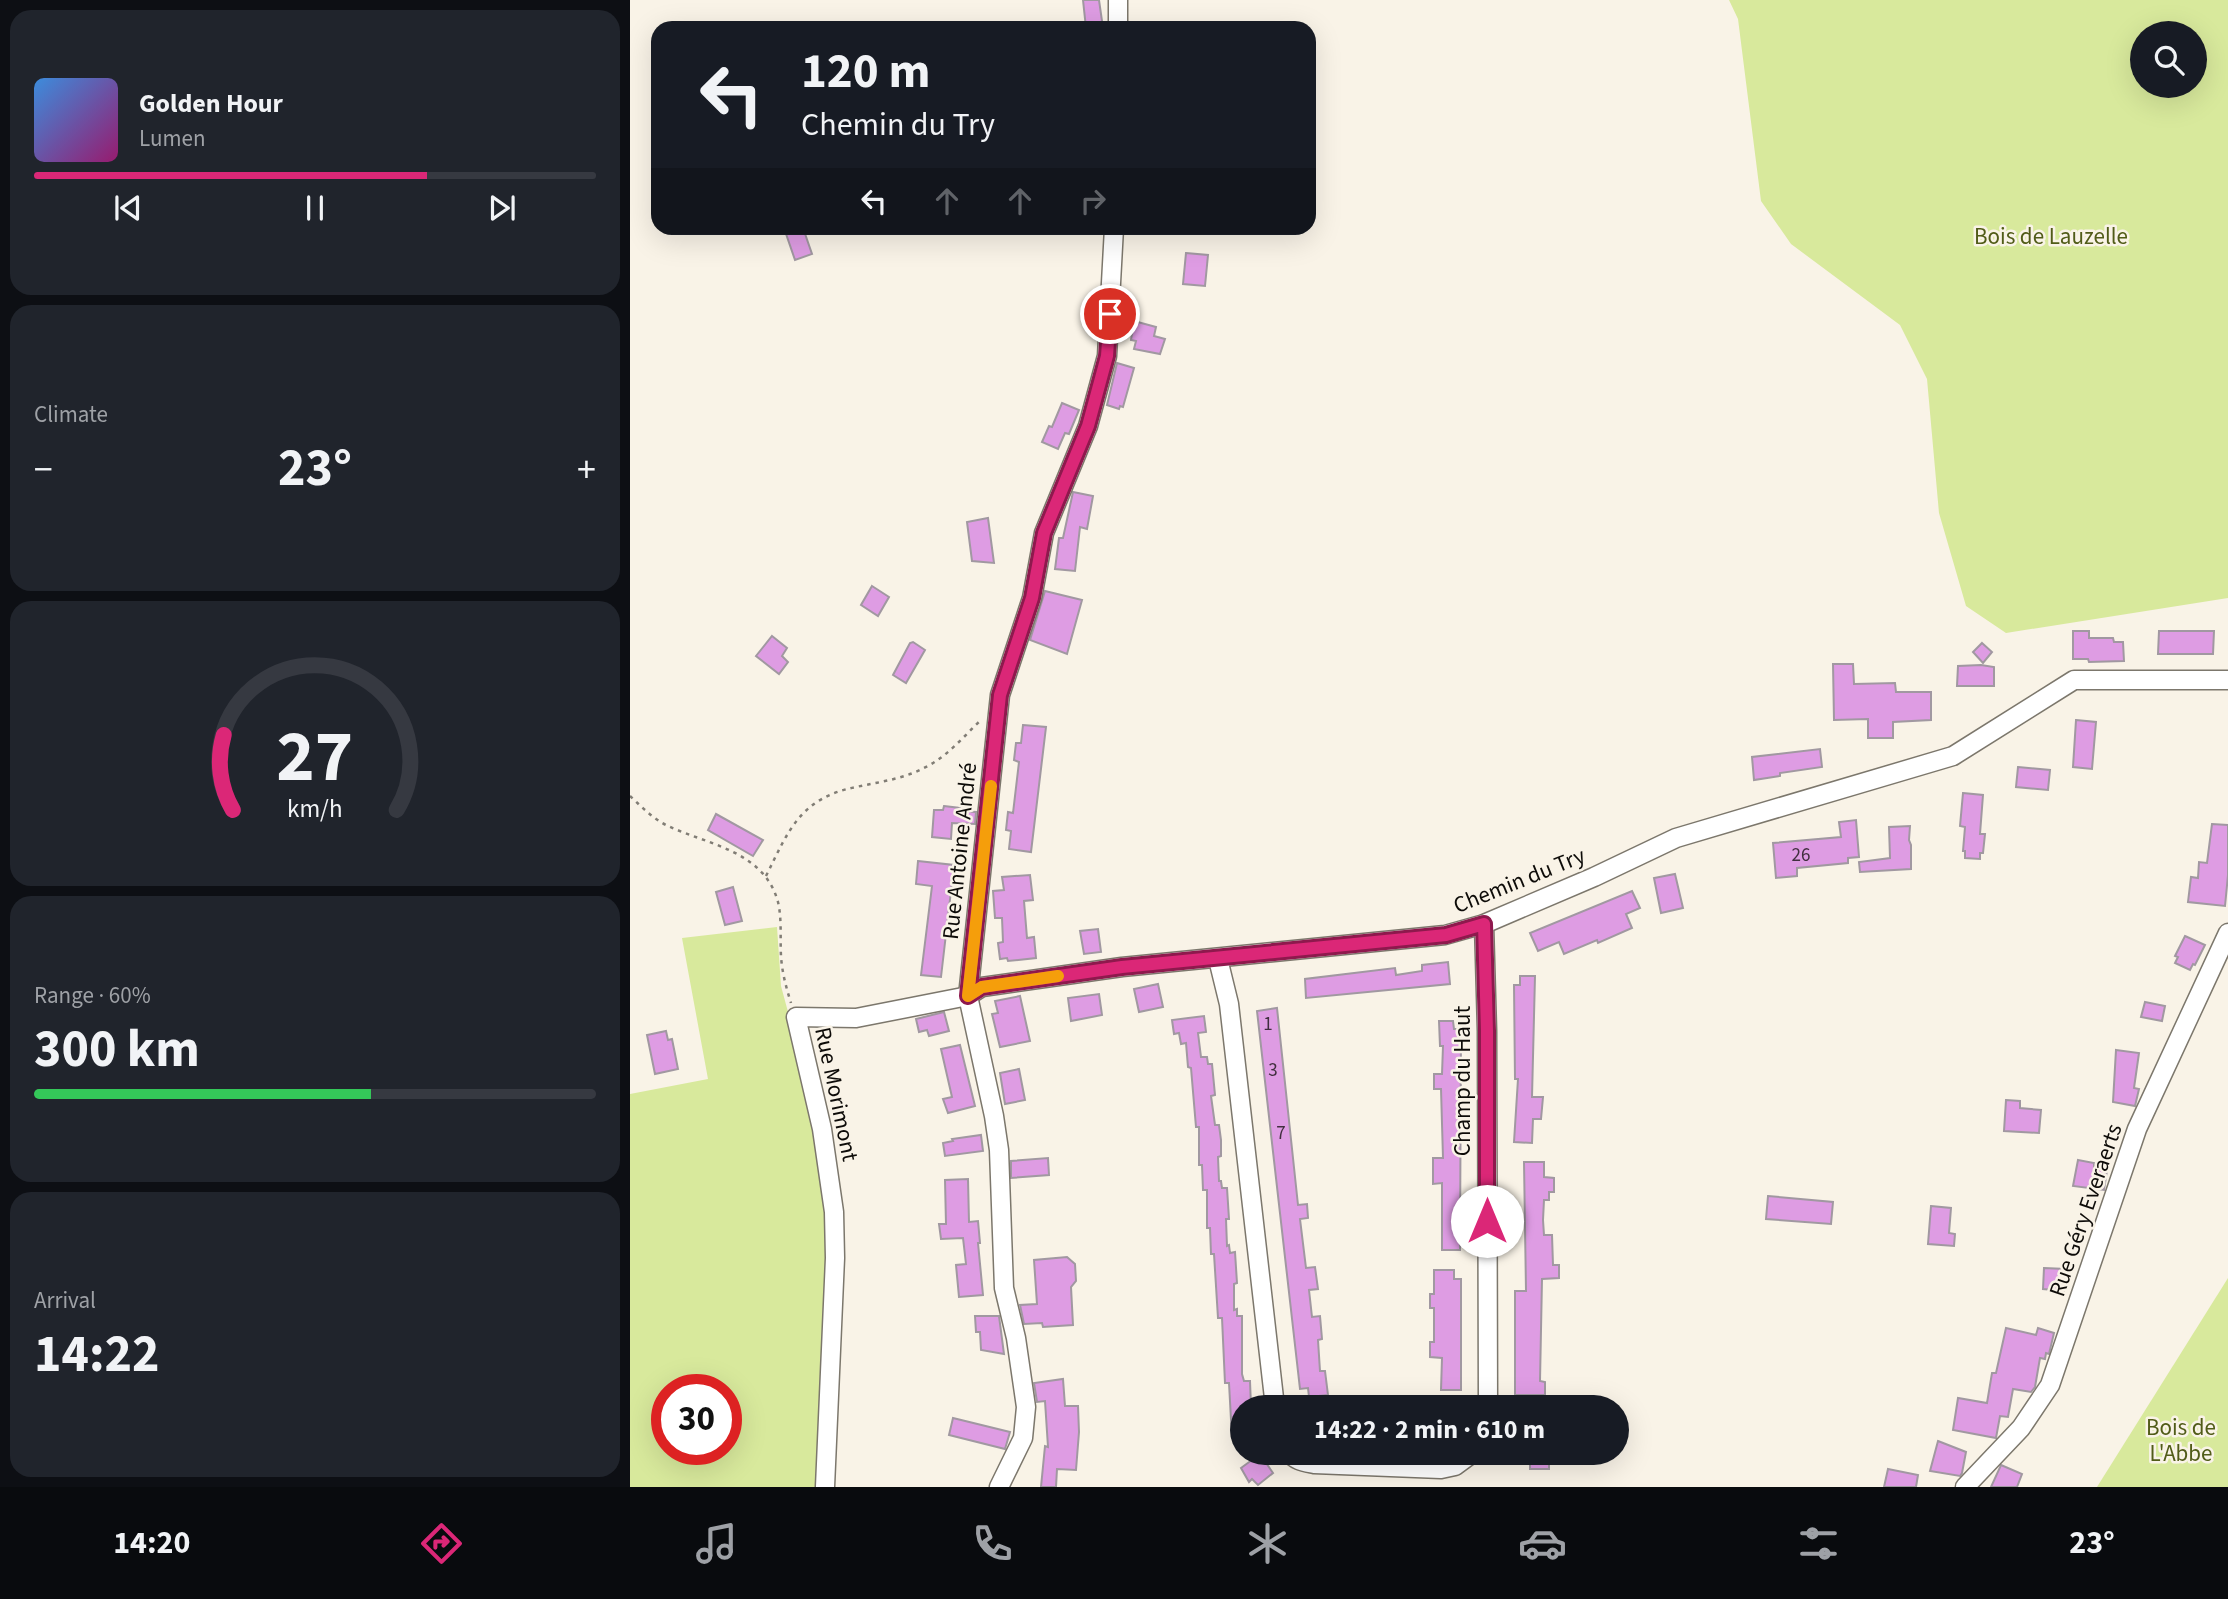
<!DOCTYPE html>
<meta charset="utf-8">
<style>
body{margin:0;font-family:"Source Sans 3",sans-serif;background:#20242c;color:#f1f3f6;height:100vh;display:flex;flex-direction:column;font-size:26px;white-space:nowrap}
*{box-sizing:border-box;margin:0}
p{font-size:23px;color:#9ea1a6}
.icon{flex:none;width:38px;height:38px;fill:none;stroke:currentColor;stroke-width:2;stroke-linecap:round;stroke-linejoin:round}
.map{position:relative;flex:1;overflow:hidden}
.side{display:flex;flex-direction:column;gap:10px;padding:10px;background:#0d0f14;width:630px}
.side>*{flex:none}
.hud{position:absolute;left:21px;top:21px;width:665px;height:214px;border-radius:21px;box-shadow:0 7px 28px #0002;background:#171b24;color:#f1f3f6;overflow:hidden}
.buttons{position:absolute;left:1500px;top:21px;display:grid;gap:14px}
.buttons a{display:grid;place-items:center;width:77px;height:77px;border-radius:50%;background:#171b24;box-shadow:0 7px 28px #0002;font-size:35px}
.speed{position:absolute;left:21px;top:1374px;display:flex;gap:14px;font-size:35px;font-weight:700;text-align:center}
.speed>*{display:grid;place-content:center;width:91px;height:91px;border-radius:50%;background:#171b24;box-shadow:0 7px 28px #0002;line-height:1}
.speed .limit{border:10px solid #d22;background:#fff;color:#111}
.pin{position:absolute;display:grid;place-items:center;width:60px;height:60px;color:#fff;margin:-30px;border:4px solid #fff;border-radius:50%;box-shadow:0 2px 7px #0007}
.me{position:absolute;width:77px;margin:-38px;rotate:0deg;stroke-linejoin:round;filter:drop-shadow(0 0 5px #0008)}
.turn{display:flex;align-items:center;gap:24px;height:147px;padding:0 35px;font-size:32px}
.turn .icon{width:91px;height:91px;stroke-width:2.5}
.turn b{display:block;font-size:49px;line-height:60px}
.lanes{display:flex;align-items:center;height:66px;padding:0 35px;background:#0003;justify-content:center;gap:35px;direction:ltr}
.lanes .off{opacity:.35}
.big{font-size:52px;font-weight:700;line-height:1.1}
.side .widget{flex:1;display:flex;flex-direction:column;justify-content:center;gap:10px;min-width:0;padding:0 24px;border-radius:21px;background:#20242c}
.side .dial{align-items:center;gap:0}
.dial svg{height:182px;overflow:visible;fill:none;stroke:#363941;stroke-width:7;stroke-linecap:round;text-anchor:middle}
.dial text{fill:#f1f3f6;stroke:none}
.song{display:flex;align-items:center;gap:21px}
.cover{width:84px;height:84px;border-radius:10px;background:linear-gradient(135deg,hsl(210 70% 55%),hsl(320 70% 35%))}
.played{height:7px;border-radius:4px;background:linear-gradient(90deg,#db2777 70%,#363941 70%)}
.keys{display:flex;justify-content:space-around;direction:ltr}
.heat{display:flex;justify-content:space-between;align-items:center;font-size:38px;direction:ltr}
.charge{height:10px;border-radius:5px;background:linear-gradient(90deg,#34c759 60%,#363941 0)}
.trip{position:absolute;left:600px;top:1395px;width:399px;height:70px;border-radius:35px;background:#171b24;box-shadow:0 7px 28px #0002;font-weight:700;line-height:70px;text-align:center}
.tabs{display:flex;height:112px;justify-content:space-around;align-items:center;background:#090b0e;color:#9ea1a6}
.tabs .icon{width:49px;height:49px}
.tabs .current{color:#db2777}
.tabs b{font-size:32px;color:#f1f3f6}
main{display:flex;flex:1;min-height:0}
.map>svg:first-child{display:block}
</style>
<main>
<section class="side">
<div class="widget">
<div class="song"><i class="cover"></i><div><b>Golden Hour</b><p>Lumen</p></div></div>
<div class="played"></div>
<div class="keys"><svg class="icon" aria-label="previous" viewBox="0 0 24 24"><path d="M18 5L8 12l10 7zM5 5v14"/></svg><svg class="icon" aria-label="pause" viewBox="0 0 24 24"><path d="M8 5v14M16 5v14"/></svg><svg class="icon" aria-label="next" viewBox="0 0 24 24"><path d="M6 5l10 7-10 7zM19 5v14"/></svg></div>
</div>
<div class="widget"><p>Climate</p>
<div class="heat"><a>−</a><b class="big">23°</b><a>+</a></div>
</div>
<div class="widget dial"><svg viewBox="0 0 100 80">
<path d="M14 69A42 42 0 1 1 86 69"/>
<path d="M14 69A42 42 0 0 1 10 36" stroke="#db2777"/>
<text x="50" y="56" font-size="32" font-weight="700">27</text>
<text x="50" y="72" font-size="11">km/h</text>
</svg></div>
<div class="widget"><p>Range · 60%</p><b class="big">300 km</b><div class="charge"></div></div>
<div class="widget"><p>Arrival</p><b class="big">14:22</b></div>
</section>
<div class="map">
<svg width="1598" height="1487" viewBox="0 0 1598 1487">
<rect width="100%" height="100%" fill="#f9f3e7"/>
<g fill="#d8e99c" fill-rule="evenodd">
<path d="M1099,0H1598V598L1376,633L1336,606L1309,513L1297,379L1270,325L1161,244L1131,201L1108,19ZM1512,33H1564V86H1512Z"/>
<path d="M147,927L151,986L164,1034L196,1182L201,1248L189,1487H0V1094L78,1079L52,938ZM37,1390H96V1449H37Z"/>
<path d="M1598,1278V1487H1467Z"/>
</g>
<g fill="#de9ce3" stroke="#a198a1" stroke-width="2">
<path d="M453,0H469L473,28H456Z"/>
<path d="M154,228H173L182,254L165,260Z"/>
<path d="M556,253L578,255L575,286L553,284Z"/>
<path d="M504,321L526,327L524,336L535,339L530,354L504,349L506,341L501,340Z"/>
<path d="M487,363L504,368L493,407L490,406L489,409L477,405Z"/>
<path d="M432,403L449,410L439,434L435,433L428,449L412,442L419,426L422,427Z"/>
<path d="M443,492L463,496L457,529L450,527L445,571L425,569L429,538H433Z"/>
<path d="M358,518L364,563L342,561L337,522Z"/>
<path d="M242,586L259,597L248,616L231,605Z"/>
<path d="M415,591L452,600L437,654L400,640Z"/>
<path d="M1443,631H1459V638H1483L1484,642H1493L1494,661L1459,662L1458,659H1443Z"/>
<path d="M1529,631H1584L1583,654H1528Z"/>
<path d="M142,636L157,648L152,656L158,662L149,674L126,656Z"/>
<path d="M283,642L295,650L276,683L263,675L280,643Z"/>
<path d="M1352,643L1362,652L1353,663L1343,652Z"/>
<path d="M1203,664H1223L1224,684L1265,683L1266,692H1301V720L1263,722V738H1238V719L1204,720Z"/>
<path d="M1351,665L1364,667V686H1327L1328,666Z"/>
<path d="M1446,720L1466,722L1462,769L1443,767Z"/>
<path d="M393,725L416,727L401,852L379,849L381,831L376,830L378,812L383,813L389,762L384,760L386,743H391Z"/>
<path d="M1190,749L1192,767L1150,773V776L1124,780L1122,757Z"/>
<path d="M1388,767L1420,770L1418,790L1386,787Z"/>
<path d="M1333,793L1353,795L1350,834H1355L1353,853H1350V859L1335,858V851H1333L1335,827L1330,826Z"/>
<path d="M314,806L330,808V811L346,812L345,824L322,823L321,839L302,837L304,810H313Z"/>
<path d="M86,814L133,840L123,856L78,830Z"/>
<path d="M1226,820L1229,857L1218,858V863L1167,868V876L1146,878L1143,843L1211,837L1209,822Z"/>
<path d="M1582,824L1598,825V875L1595,906L1558,902L1561,877L1568,878L1569,862L1577,863Z"/>
<path d="M1280,826L1279,840L1281,845V869L1230,872L1229,862L1260,858L1259,827Z"/>
<path d="M288,861L324,865L311,977L291,975L302,886L286,884Z"/>
<path d="M1045,874L1053,908L1031,913L1024,878Z"/>
<path d="M400,875L403,900L394,901L397,938L404,937L406,958L378,961L377,958L370,959L368,943L373,942L372,918H365L363,891L374,890L372,877Z"/>
<path d="M103,887L112,921L95,925L86,892Z"/>
<path d="M1002,891L1010,908L996,914L1002,928L968,943L967,940L934,954L929,942L908,951L900,933Z"/>
<path d="M468,929L471,952L454,954L450,931Z"/>
<path d="M1555,936L1575,945L1565,965L1563,964L1560,970L1545,963L1548,957L1545,956Z"/>
<path d="M818,962L820,984L676,998L675,979L765,968L766,975L792,971V965Z"/>
<path d="M890,976H905L902,1097H913L911,1119H903L902,1143L884,1142L888,1079H885L884,985H890Z"/>
<path d="M528,984L533,1007L509,1012L504,989Z"/>
<path d="M469,994L472,1015L441,1021L438,998Z"/>
<path d="M390,996L400,1041L370,1047L362,1014L368,1013L365,1001Z"/>
<path d="M1515,1002L1535,1006L1532,1021L1511,1017Z"/>
<path d="M647,1008L668,1205L677,1204L678,1218L670,1219L676,1268L685,1267L688,1289L679,1290L682,1317L690,1316L692,1339L688,1340L690,1371H695L698,1395L679,1397L678,1388L670,1389L627,1011Z"/>
<path d="M314,1012L319,1031L299,1036L297,1030L289,1032L286,1019Z"/>
<path d="M574,1016L576,1032L568,1033L571,1057H577L578,1064H582L585,1095L581,1096L585,1125H589L591,1140V1156L588,1157L589,1181H591L592,1188H597L599,1219H596L597,1246L599,1245L600,1253L605,1252L607,1283L604,1284V1310L607,1309V1316H612V1374L614,1381H620L621,1407H612V1438H602L599,1383H595L592,1318H588L584,1254H581L580,1228H577V1190H573L572,1165H569V1127H566L561,1068L558,1067L556,1043L551,1044L549,1033L544,1034L542,1020Z"/>
<path d="M809,1021H823L824,1029H831L830,1250H812V1183L803,1184V1158H813L811,1089H804V1074H812L813,1046H810Z"/>
<path d="M36,1031L38,1040L42,1039L48,1069L25,1074L17,1035Z"/>
<path d="M330,1045L345,1106L318,1113L313,1099L322,1097L311,1049Z"/>
<path d="M1486,1050L1509,1053L1504,1088L1509,1089L1505,1106L1483,1102Z"/>
<path d="M389,1069L395,1100L375,1104L370,1073Z"/>
<path d="M1376,1100L1390,1101V1108L1411,1110L1409,1133L1374,1131Z"/>
<path d="M351,1135L353,1151L315,1156L313,1143L323,1141L322,1139Z"/>
<path d="M418,1158L419,1175L381,1178V1161Z"/>
<path d="M1448,1160L1464,1163V1167L1477,1170L1474,1190L1443,1186Z"/>
<path d="M894,1162H914V1177L924,1178V1192H919V1200H914L913,1220L914,1235H922L923,1265H929V1278L912,1279L910,1381L915,1382V1395H885V1291H896Z"/>
<path d="M338,1179L339,1222L348,1221L350,1243H348L353,1295L329,1297L326,1265L336,1264L333,1238L311,1239L309,1224H316L315,1180Z"/>
<path d="M1138,1196L1203,1202L1201,1224L1136,1219Z"/>
<path d="M1301,1206L1321,1208L1319,1233L1325,1234L1324,1246L1298,1244Z"/>
<path d="M437,1257L445,1264L446,1281L441,1287L443,1325L413,1327L412,1323L394,1324L390,1305L407,1304L404,1260Z"/>
<path d="M1414,1268L1436,1269L1434,1291L1413,1289Z"/>
<path d="M804,1270H824V1279H831V1390H811L812,1358L800,1357V1342H804V1308H800V1294H804Z"/>
<path d="M345,1316H369L374,1354L351,1350L350,1332H346Z"/>
<path d="M1376,1328L1406,1335L1408,1328L1424,1333L1419,1354L1416,1353L1415,1359L1410,1358L1405,1387L1401,1392L1383,1389L1378,1417L1370,1416L1366,1438L1323,1430L1328,1398L1357,1403L1362,1373H1366Z"/>
<path d="M433,1379L435,1406H448L449,1432L446,1470L427,1469L426,1487H411L415,1446L418,1447L415,1401L407,1402L404,1383Z"/>
<path d="M323,1418L380,1432L375,1449L319,1435Z"/>
<path d="M1308,1441L1336,1452L1332,1473L1330,1476L1300,1471Z"/>
<rect x="900" y="1452" width="19" height="17"/>
<path d="M626,1457L630,1462L634,1460L643,1473L628,1485L622,1479L619,1482L611,1468Z"/>
<path d="M1371,1465L1392,1474L1387,1487H1361Z"/>
<path d="M1258,1469L1288,1475L1286,1487H1254Z"/>
</g>
<g fill="none" stroke-linecap="round" stroke-linejoin="round">
<g stroke="#7c776c" stroke-width="21">
<g id="minor">
<path d="M488,0V28"/>
<path d="M854,924L857,1031L858,1407"/>
<path d="M588,959L599,1004L645,1407"/>
<path d="M659,1452C665,1461 674,1462 684,1464L811,1469L825,1466L844,1452"/>
<path d="M195,1487L205,1258L204,1212L192,1129L166,1017L226,1018L338,996L352,987L492,967L815,935L854,924L964,877L1046,838L1323,756L1444,680H1598"/>
<path d="M369,1487L393,1438L396,1407L386,1338L374,1288L369,1150L364,1116L338,996L370,695L402,598L414,533L458,426L477,356L484,228"/>
<path d="M1335,1487L1391,1428L1420,1385L1507,1129L1598,933"/>
</g>
</g>
<g stroke="#817d75" stroke-width="2.5" stroke-dasharray="3.5 5" stroke-linecap="butt">
<path d="M0,796C12,807 23,819 38,826C79,845 134,851 148,902C152,919 150,938 151,956C152,972 156,987 161,1003"/>
<path d="M136,876C159,830 170,798 226,787C249,782 273,779 294,768C317,757 333,737 351,720"/>
</g>
<use href="#minor" stroke="#fff" stroke-width="18"/>
</g>
<g fill="none" stroke-linecap="round" stroke-linejoin="round">
<g stroke="#8e194d" stroke-width="18">
<path id="route" d="M480,314L477,356L458,426L414,533L402,598L370,695L338,996L352,987L492,967L816,935L854,924L857,1031V1221"/>
</g>
<use href="#route" stroke="#db2777" stroke-width="12"/>
<path stroke="#f59e0b" stroke-width="12" d="M361,786L338,996L352,987L428,976"/>
</g>
<g text-anchor="middle" stroke-width="5" stroke-linejoin="round" paint-order="stroke">
<g font-size="19" fill="#412f3f">
<text x="1171" y="861">26</text>
<text x="638" y="1030">1</text>
<text x="643" y="1076">3</text>
<text x="651" y="1139">7</text>
</g>
<g font-size="23" fill="#515c18" stroke="#f9f3e7">
<text x="1421" y="244">Bois de Lauzelle</text>
<text x="1551" y="1435">Bois de<tspan x="1551" dy="26">L'Abbe</tspan></text>
</g>
<g font-size="23" fill="#0d0b08" stroke="#f9f3e7">
<text transform="translate(329 851) rotate(-84)" y="8">Rue Antoine André</text>
<text transform="translate(889 880) rotate(-22)" y="8">Chemin du Try</text>
<text transform="translate(832 1081) rotate(-90)" y="8">Champ du Haut</text>
<text transform="translate(207 1094) rotate(78)" y="8">Rue Morimont</text>
<text transform="translate(1455 1210) rotate(-71)" y="8">Rue Géry Everaerts</text>
</g>
</g>
</svg>
<div class="buttons">
<a><svg class="icon" aria-label="search" viewBox="0 0 24 24"><circle cx="10" cy="10" r="6"/><path d="M15 15l6 6"/></svg></a>
</div>
<div class="speed"><div class="limit">30</div></div>
<div class="pin" style="left:480px;top:314px;background:#d93025"><svg class="icon" aria-label="arrive" viewBox="0 0 24 24"><path d="M6 21V4h12l-3 4 3 4H6"/></svg></div>
<svg class="me" style="left:857px;top:1221px" viewBox="-20 -20 40 40"><circle r="19" fill="#fff"/><path d="M0-13L10 11 0 6-10 11z" fill="#db2777"/></svg>
<div class="trip">14:22 · 2 min · 610 m</div>
<div class="hud">
<div class="turn"><svg class="icon" aria-label="left" viewBox="0 0 24 24"><path d="M17 20v-9H6M10 6l-5 5 5 5"/></svg><div><b>120 m</b>Chemin du Try</div></div>
<div class="lanes"><svg class="icon" aria-label="left" viewBox="0 0 24 24"><path d="M17 20v-9H6M10 6l-5 5 5 5"/></svg><svg class="icon off" aria-label="ahead" viewBox="0 0 24 24"><path d="M12 20V5M6 11l6-6 6 6"/></svg><svg class="icon off" aria-label="ahead" viewBox="0 0 24 24"><path d="M12 20V5M6 11l6-6 6 6"/></svg><svg class="icon off" aria-label="right" viewBox="0 0 24 24"><path d="M7 20v-9h11M14 6l5 5-5 5"/></svg></div>
</div>
</div>
</main>
<nav class="tabs">
<b>14:20</b>
<svg class="icon current" aria-label="directions" viewBox="0 0 24 24"><path d="M12 3l9 9-9 9-9-9zM9 14v-3h6M13 9l2 2-2 2"/></svg>
<svg class="icon" aria-label="music" viewBox="0 0 24 24"><path d="M9 18V5l10-2v13"/><circle cx="6" cy="18" r="3"/><circle cx="16" cy="16" r="3"/></svg>
<svg class="icon" aria-label="phone" viewBox="0 0 24 24"><path d="M5 4h4l2 5-3 2q2 4 5 5l2-3 5 2v4C11 20 4 13 5 4z"/></svg>
<svg class="icon" aria-label="climate" viewBox="0 0 24 24"><path d="M12 3v18M4 7l16 10M4 17L20 7"/></svg>
<svg class="icon" aria-label="car" viewBox="0 0 24 24"><path d="M5 17H2v-5l4-1 3-4h7l3 4 3 1v5h-3M9 17h6M6 11h13"/><circle cx="7" cy="17" r="2"/><circle cx="17" cy="17" r="2"/></svg>
<svg class="icon" aria-label="filters" viewBox="0 0 24 24"><path d="M4 7h16M4 17h16"/><circle cx="9" cy="7" r="2"/><circle cx="15" cy="17" r="2"/></svg>
<b>23°</b>
</nav>
